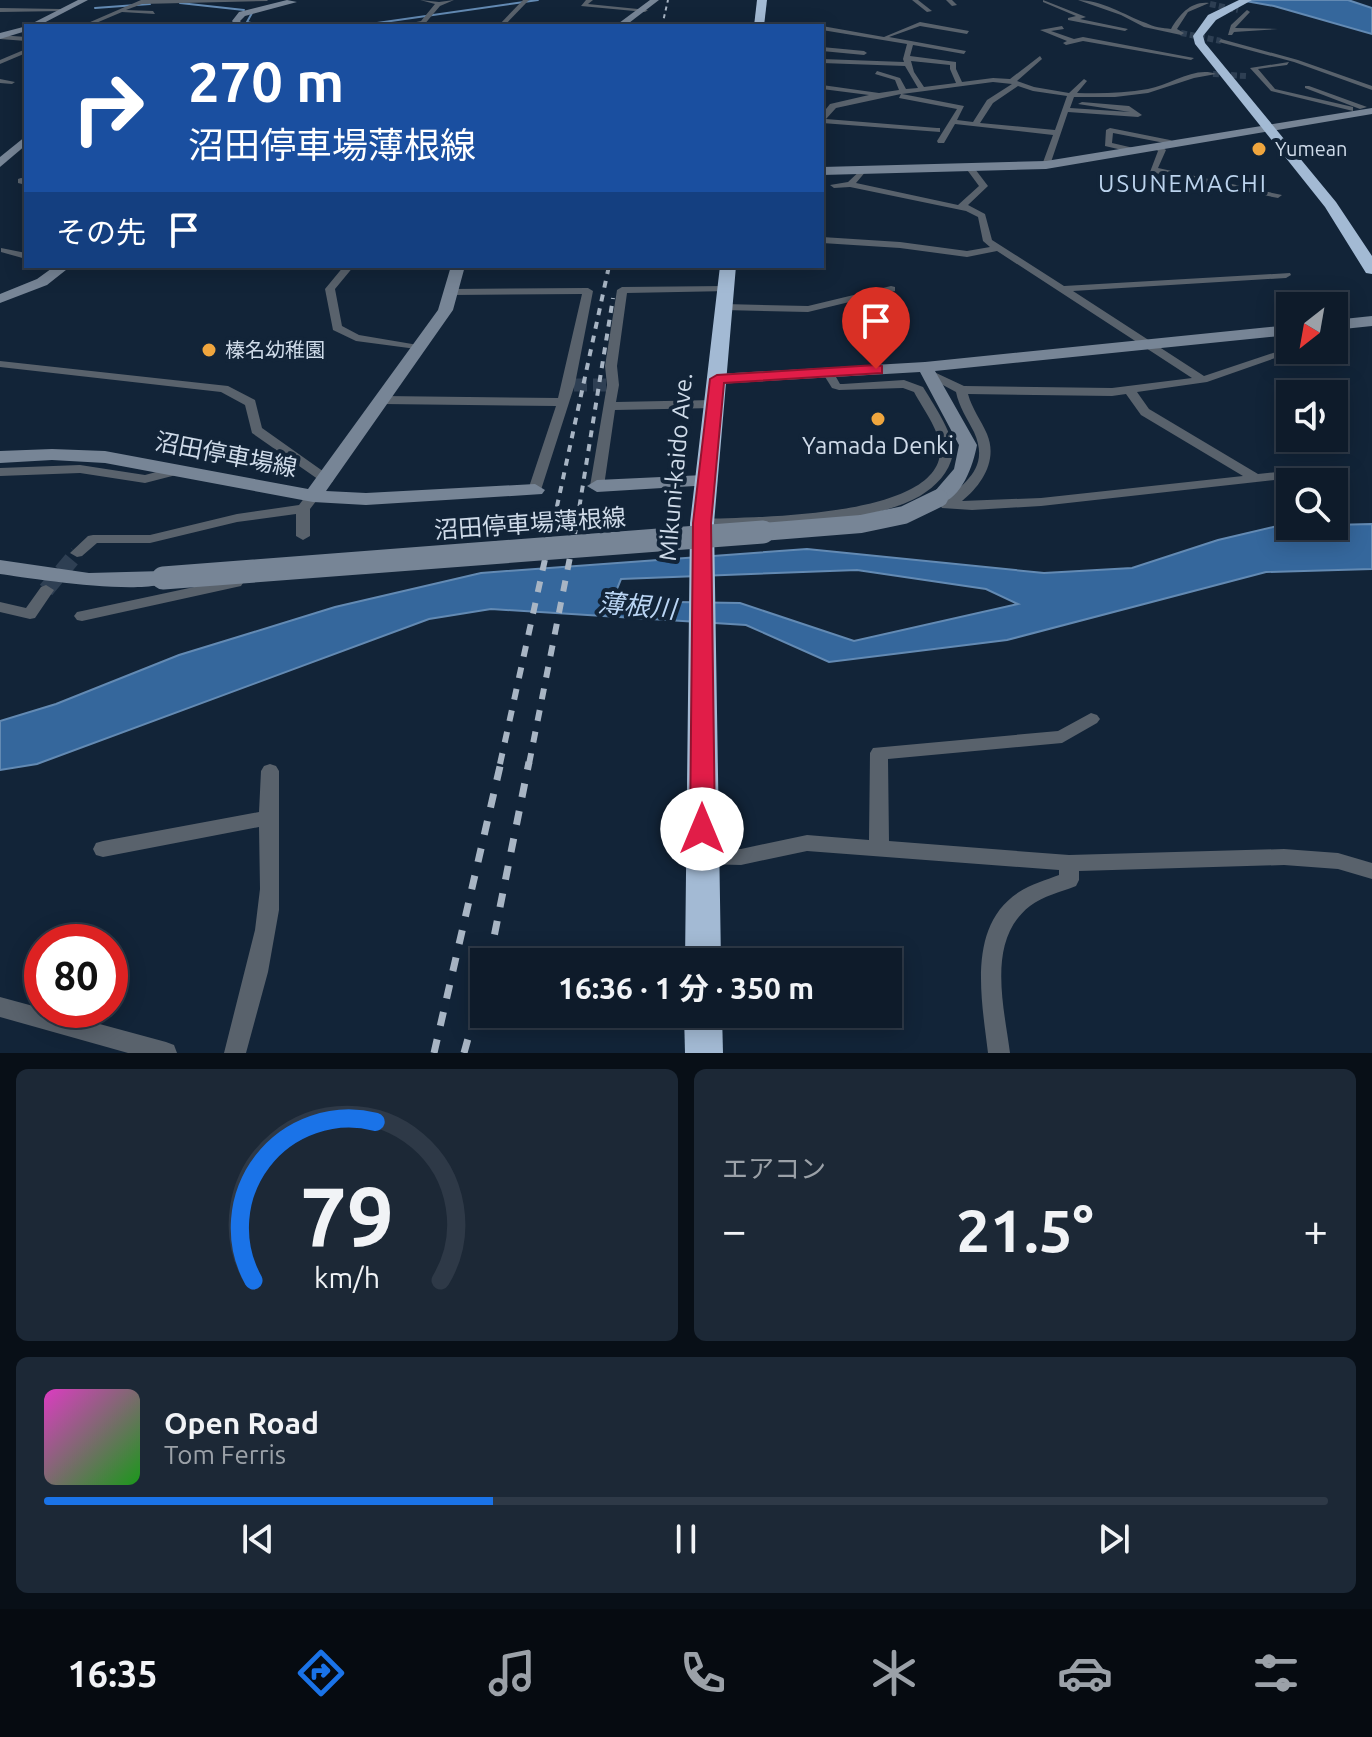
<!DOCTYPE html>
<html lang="ja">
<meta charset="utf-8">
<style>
body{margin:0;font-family:Ubuntu,"Noto Sans JP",sans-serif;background:#1c2836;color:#f1f3f6;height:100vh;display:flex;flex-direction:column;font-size:30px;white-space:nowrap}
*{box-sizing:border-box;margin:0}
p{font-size:26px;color:#9ba1a8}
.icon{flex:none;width:44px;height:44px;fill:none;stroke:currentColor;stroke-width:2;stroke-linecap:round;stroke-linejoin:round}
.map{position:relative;height:1053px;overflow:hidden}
.sheet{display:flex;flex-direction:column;gap:16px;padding:16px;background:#080f17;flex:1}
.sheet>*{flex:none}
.hud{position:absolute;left:24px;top:24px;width:800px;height:244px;border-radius:0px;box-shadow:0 4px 20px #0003,0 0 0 2px #2e3947;background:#1a4fa0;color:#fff;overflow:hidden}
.needle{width:52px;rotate:211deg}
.controls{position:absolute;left:1276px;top:292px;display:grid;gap:16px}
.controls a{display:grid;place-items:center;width:72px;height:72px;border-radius:0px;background:#0e1b2a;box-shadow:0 4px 20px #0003,0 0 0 2px #2e3947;font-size:40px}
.speed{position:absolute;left:24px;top:924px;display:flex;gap:16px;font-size:40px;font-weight:700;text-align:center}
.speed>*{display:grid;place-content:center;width:104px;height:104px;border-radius:50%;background:#0e1b2a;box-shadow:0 4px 20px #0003,0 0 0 2px #2e3947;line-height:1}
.speed .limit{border:12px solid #d22;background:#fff;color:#111}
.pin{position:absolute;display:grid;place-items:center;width:68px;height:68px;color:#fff;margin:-82px -34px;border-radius:50% 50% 50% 0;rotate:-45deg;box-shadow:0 0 8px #0007}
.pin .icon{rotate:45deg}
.me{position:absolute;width:88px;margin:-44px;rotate:0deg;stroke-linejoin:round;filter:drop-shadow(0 0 6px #0008)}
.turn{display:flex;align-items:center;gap:28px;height:168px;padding:0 32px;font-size:36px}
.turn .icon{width:104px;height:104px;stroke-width:2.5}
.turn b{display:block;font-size:56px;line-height:68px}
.then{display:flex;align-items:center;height:76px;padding:0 32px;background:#0003;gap:16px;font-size:30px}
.big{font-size:60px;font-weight:700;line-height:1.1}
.sheet .card{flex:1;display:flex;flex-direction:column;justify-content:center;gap:12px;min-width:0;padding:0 28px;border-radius:12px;background:#1c2836}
.sheet .dial{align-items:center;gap:0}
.dial svg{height:208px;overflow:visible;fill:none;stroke:#2e3947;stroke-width:7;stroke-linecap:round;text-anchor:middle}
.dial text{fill:#f1f3f6;stroke:none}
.song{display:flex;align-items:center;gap:24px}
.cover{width:96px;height:96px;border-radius:12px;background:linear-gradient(135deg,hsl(310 70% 55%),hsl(120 70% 35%))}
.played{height:8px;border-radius:4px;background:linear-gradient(90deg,#1a73e8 35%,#2e3947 35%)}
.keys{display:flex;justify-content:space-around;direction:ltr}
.heat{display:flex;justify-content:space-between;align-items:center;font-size:44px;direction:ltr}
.sheet .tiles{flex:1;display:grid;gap:16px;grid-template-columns:1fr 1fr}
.card:last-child{grid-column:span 2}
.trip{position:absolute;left:470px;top:948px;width:432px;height:80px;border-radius:0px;background:#0e1b2a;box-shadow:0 4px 20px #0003,0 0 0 2px #2e3947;font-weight:700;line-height:80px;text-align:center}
.tabs{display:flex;height:128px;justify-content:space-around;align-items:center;background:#060b11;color:#9ba1a8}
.tabs .icon{width:56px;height:56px}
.tabs .current{color:#1a73e8}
.tabs b{font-size:36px;color:#f1f3f6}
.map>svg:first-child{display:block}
</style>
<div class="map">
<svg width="1372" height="1053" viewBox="0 0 1372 1053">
<rect width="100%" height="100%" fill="#122438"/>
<g fill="#35679c" stroke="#638ab3" stroke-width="2" fill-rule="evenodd">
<path d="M1240,0H1348L1372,8V34L1274,6Z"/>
<path d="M1290,523V526L1372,524V569L1266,572L1007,640L829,662L746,625L491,609L429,619L37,764L0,770V721L56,704L179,655L254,632L335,607L481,573L807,549L1044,573L1132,568L1218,540ZM857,570L986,589L1018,604L854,641L740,603L612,601L621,579Z"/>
</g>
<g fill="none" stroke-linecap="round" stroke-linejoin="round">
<g stroke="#638ab3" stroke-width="2">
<path d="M180,3L244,10"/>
<path d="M95,8L150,4"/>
<path d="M252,13L247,22L263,26"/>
<path d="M356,26L538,0"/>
</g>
<g stroke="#2e3f53" stroke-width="6" stroke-dasharray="6 3" stroke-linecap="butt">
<path d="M1210,4L1238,10"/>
<path d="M1181,33L1221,41"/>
<path d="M1213,74L1246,76"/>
</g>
<path stroke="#2e3f53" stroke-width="13" stroke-dasharray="13 6" stroke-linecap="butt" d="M574,385H609"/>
<path stroke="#2e3f53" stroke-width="16" stroke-dasharray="16 8" stroke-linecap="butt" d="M46,590L77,553"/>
<g fill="#59626c" fill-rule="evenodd">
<path d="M141,0H267L268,1L142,4L126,10L153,11L155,14L122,12L89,26H81Z"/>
<path d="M420,0L439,2L454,0L440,6L423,26H397L421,21L435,4Z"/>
<path d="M523,0H529L504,26H498Z"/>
<path d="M586,0H593L588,4L648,10L645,12L581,6Z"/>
<path d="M912,0H918L932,11L927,12Z"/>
<path d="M946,0H952L957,5L952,6Z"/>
<path d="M1043,0L1086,17L1080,19L1128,29L1125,31L1068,20V18L1076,16L1043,2Z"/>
<path d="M1078,0C1102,0 1124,15 1146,23C1153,27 1163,28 1171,29C1180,14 1191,1 1209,3L1188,12L1177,29L1184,33L1181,35L1144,27L1121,15Z"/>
<path d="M0,8L61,9L64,11L0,12Z"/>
<path d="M1247,10L1250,12L1235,28L1278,29L1234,32L1232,35H1228L1231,25Z"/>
<path d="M920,22L969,31L967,34L920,26L889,37L966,51L964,54L913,45L910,56L956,62V69L962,82L993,78L1010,79L1040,56L1042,59L1017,81L1034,87L1069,93L1084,79L1087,81L1077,93C1101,94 1125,93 1148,89C1170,85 1195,66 1216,74L1194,78L1148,93L1115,97H1074L1070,108L1130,112L1078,104L1082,102L1129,106L1142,115L1138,117L1068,112L1050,165L1046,167L1042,165L1053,135L955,124L944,143H938L937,141L957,109L899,98L901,94L836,108L826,119L937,128H940V132L822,123V114L830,104L869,95L822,89V85L879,93L899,90L895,80L875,74L877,71L900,78L906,89L918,88L905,66L822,63V59L904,62L903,59L907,44L822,30V26L884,37ZM911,61L950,65V69L956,83L924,87L914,72ZM993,82L1012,84L987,100L973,122L957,120L964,106L902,94ZM1018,86L1033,91L1067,96L1055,130L980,123L993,103Z"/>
<path d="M1062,26L1064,29L1051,31L1074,39L1083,37L1194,58L1191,60L1083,41L1066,45L1063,43L1067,41L1040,30Z"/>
<path d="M0,35L26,37V41L0,39Z"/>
<path d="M1221,39L1298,60L1372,86V90L1294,62L1219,42Z"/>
<path d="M822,47L864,51L867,53L864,55L822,51Z"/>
<path d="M26,49V53L0,64V60Z"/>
<path d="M1289,62L1287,65L1258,69L1275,89L1353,107V111L1271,91L1250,68Z"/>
<path d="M0,79L15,82L12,84L0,83Z"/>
<path d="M1305,86H1309L1367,107L1360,109L1305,88Z"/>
<path d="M1110,128L1170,140L1174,142L1170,144L1113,133L1112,143L1138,149L1139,151L1135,153L1105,146L1106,130Z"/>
<path d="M1158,145L1166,150L1158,168L1282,195L1278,198L1150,172L1158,151L1154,147Z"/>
<path d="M966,165H972L988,186L968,205L985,214L992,240L1064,286L1290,273L1291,275L1286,278L1073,291L1204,376L1288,348L1290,347V350H1298L1207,382L1137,392L1149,409L1258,474L1278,472L1285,476L1283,479L1041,506L972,510L942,508L940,505C962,484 991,470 974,432C967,418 959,407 956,392L926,376V372H934L964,386L1112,388L1192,378L997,251L967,257L900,248L822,243V237L900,242L967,251L990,247L983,241L978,217L966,211L850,187L834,188L830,185L848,182L863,168L867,170L856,183L958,205L979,186L965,167ZM968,394L1112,396L1126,394L1141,415L1243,476L1041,498L962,501C982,485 998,460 987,434C981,420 972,409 968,394Z"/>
<path d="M21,178L26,179V185L18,183V179Z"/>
<path d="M1,248L26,253V259L1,252Z"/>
<path d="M344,266H354L335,289L342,326L359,335L424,346V350L356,341L333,330L325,289Z"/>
<path d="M726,286L730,287V291L627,293L617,366L619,385L616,402L714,400L720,404L714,408L615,410L604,486L602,489H592L590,486L607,385L605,366L617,290L622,287Z"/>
<path d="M891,286L895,287V291L808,312L724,310L719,307L724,304L808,306Z"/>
<path d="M588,288L593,291L575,384L540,493L535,494L528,490L556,406L383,404L377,400L383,396L558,398L582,294L451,295L446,292L451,289Z"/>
<path d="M0,361L228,386L255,400L262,428L334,479L332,482H322L252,433L245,405L221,392L0,367Z"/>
<path d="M828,369L832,370L840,384H843L904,380L923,387C932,402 956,437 953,454C949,473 936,486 920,496C875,522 791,524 740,526C726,526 711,529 697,526L695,523L702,519C748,517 945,519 940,448C939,429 923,409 914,392L903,388L839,390L832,388L822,372Z"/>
<path d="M80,465L145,475L175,467L182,471L180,474L145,483L80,473L0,476V468Z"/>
<path d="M313,492L320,496L310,509V536L303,540L296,536V514L237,522L150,543H97L82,556L77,557L70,553L88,536L93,535H150L237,514L299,505L308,493Z"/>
<path d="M236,578L243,583L241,586L82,621L77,620L74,616L77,612L82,611Z"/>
<path d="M46,585L54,590L35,618L30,619L0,612V602L26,608L41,587Z"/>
<path d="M1091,713L1097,715L1100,719L1097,723L1062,743L888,759L889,841L1069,855L1284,849L1338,853L1372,863V879L1338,869L1284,865L1079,871V880L1076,886C1061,892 1043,896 1030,906C986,940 1004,1006 1010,1053H988C982,1001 966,926 1019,892C1031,884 1046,880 1059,875V870L807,851L741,865L703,864L696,862L693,856L696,850L703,848L741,849L807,835L869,840L870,753L873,748L1058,731Z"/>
<path d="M270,764L276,766L279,771V910L268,972L246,1053H224L255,930L260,889L259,827L103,857L96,855L93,849L96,843L103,841L259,812L261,771L264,766Z"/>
<path d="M0,997L166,1042L174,1045L177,1053H128L0,1017Z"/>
</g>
<g fill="#778596" fill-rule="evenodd">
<path d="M78,0H88L38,26H26V31L0,39V33L27,26Z"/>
<path d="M287,0L297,2L245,16L240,21L244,26H236L232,21L239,12Z"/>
<path d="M650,0H659L625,26H615Z"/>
<path d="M1372,108V114L1046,169L822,175V167L1046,161Z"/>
<path d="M26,136V145L0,167V157Z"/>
<path d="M55,266H71L47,285L0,303V294L37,279Z"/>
<path d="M451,266H465L453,310L326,491L366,493L535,484L545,490L542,494L366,505L313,502L105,463L52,460L0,463V451L52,449L105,451L308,489L438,310Z"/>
<path d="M1372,316V326L1334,330V320Z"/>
<path d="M1290,325V335L935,371L977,445C973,466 962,498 939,504L929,498L954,469L959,445L920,372L717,384L709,379L717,374L925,362Z"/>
<path d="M704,475L711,477L713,481L711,485L597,492L587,486L597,480Z"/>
<path d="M0,560L89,573L163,571L174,578C158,599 28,578 0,574Z"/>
</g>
<g fill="#a3bad4" fill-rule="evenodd">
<path d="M757,0H767L764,26H754Z"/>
<path d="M1239,0H1252L1216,20L1203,36L1205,43L1336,202L1372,256V274L1366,273L1325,207L1195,44L1193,36L1208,15Z"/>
<path d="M720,266H736L714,523L721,962H685L690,523Z"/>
<path d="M684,1014H722L723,1053H685Z"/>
</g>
<path stroke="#a8b5c4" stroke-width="2" stroke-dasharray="4 4" stroke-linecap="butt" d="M662,26L668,0"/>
<g stroke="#a8b5c4" stroke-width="4" stroke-dasharray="7 7" stroke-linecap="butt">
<path d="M551,534L609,266"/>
<path d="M575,534L613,298"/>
</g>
<g stroke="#a8b5c4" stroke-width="6" stroke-dasharray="11 11" stroke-linecap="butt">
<path d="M500,764L551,532"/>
<path d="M529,764L575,532"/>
</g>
<g stroke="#a8b5c4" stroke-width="7" stroke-dasharray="14 14" stroke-linecap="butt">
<path d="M489,962L529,762"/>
<path d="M434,1053L501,762"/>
<path d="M464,1053L484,981"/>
</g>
<path stroke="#778596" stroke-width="18" d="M738,534L861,524L904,515L939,498"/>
<path stroke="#778596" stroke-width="23" d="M163,578L763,532"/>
</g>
<path fill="#e11d48" stroke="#92132f" stroke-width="2" d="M876,365L882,366V373L724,383L711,523L715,829L711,836L702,839L694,836L690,829L693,523L710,379L717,375Z"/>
<g fill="#f0a63e" stroke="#122438" stroke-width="3">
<circle cx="1259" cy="149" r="8"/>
<circle cx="209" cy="350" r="8"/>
<circle cx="878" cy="419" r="8"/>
</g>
<g text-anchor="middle" stroke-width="8" stroke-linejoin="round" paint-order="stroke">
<g font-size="20" fill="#cfdbe9" stroke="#122438" text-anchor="start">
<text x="1275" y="156">Yumean</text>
<text x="225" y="357">榛名幼稚園</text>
</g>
<g font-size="24" letter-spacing="2" fill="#bbd3ed" stroke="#122438">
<text x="1183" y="192">USUNEMACHI</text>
</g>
<g font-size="24" fill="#cfdbe9" stroke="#122438">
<text x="878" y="454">Yamada Denki</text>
</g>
<g font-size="24" fill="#cfdbe9" stroke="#122438">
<text transform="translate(226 455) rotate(11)" y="8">沼田停車場線</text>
<text transform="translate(676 467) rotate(-85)" y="8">Mikuni-kaido Ave.</text>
<text transform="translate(530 524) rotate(-4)" y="8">沼田停車場薄根線</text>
</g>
<g font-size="26" font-style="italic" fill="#bad5f4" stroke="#122438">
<text transform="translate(637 606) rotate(5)" y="9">薄根川</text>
</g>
</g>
</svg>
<div class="controls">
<a><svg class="needle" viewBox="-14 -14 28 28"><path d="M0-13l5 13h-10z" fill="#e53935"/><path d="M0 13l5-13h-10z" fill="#9ba1a8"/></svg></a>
<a><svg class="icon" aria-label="sound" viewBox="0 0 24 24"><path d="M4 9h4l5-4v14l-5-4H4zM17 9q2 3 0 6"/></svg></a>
<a><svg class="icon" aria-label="search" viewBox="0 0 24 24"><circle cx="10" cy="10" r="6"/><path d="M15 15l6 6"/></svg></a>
</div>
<div class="speed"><div class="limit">80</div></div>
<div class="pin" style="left:876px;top:369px;background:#d93025"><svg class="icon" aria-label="arrive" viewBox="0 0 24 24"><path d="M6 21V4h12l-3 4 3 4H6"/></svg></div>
<svg class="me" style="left:702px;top:829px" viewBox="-20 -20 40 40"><circle r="19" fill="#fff"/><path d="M0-13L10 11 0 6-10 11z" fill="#e11d48"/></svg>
<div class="trip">16:36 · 1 分 · 350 m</div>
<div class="hud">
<div class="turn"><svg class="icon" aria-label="right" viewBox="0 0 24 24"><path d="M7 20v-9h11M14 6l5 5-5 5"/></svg><div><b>270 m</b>沼田停車場薄根線</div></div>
<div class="then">その先<svg class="icon" aria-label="arrive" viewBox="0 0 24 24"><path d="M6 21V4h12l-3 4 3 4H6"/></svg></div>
</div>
</div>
<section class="sheet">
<div class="tiles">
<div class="card dial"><svg viewBox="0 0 100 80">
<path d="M14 69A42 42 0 1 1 86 69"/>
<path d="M14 69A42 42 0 0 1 61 8" stroke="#1a73e8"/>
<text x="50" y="56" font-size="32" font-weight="700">79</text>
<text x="50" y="72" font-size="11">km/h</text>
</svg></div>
<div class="card"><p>エアコン</p>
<div class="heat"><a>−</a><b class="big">21.5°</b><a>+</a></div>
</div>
<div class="card">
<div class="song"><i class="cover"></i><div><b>Open Road</b><p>Tom Ferris</p></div></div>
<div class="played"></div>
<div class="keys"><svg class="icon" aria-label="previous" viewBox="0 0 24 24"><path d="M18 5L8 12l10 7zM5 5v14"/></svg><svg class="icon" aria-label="pause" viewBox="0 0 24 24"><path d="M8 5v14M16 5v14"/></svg><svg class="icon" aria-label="next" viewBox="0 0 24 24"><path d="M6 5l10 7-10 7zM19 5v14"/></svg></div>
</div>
</div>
</section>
<nav class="tabs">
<b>16:35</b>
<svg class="icon current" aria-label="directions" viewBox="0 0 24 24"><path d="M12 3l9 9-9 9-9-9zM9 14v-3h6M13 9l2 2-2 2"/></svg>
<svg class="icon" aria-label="music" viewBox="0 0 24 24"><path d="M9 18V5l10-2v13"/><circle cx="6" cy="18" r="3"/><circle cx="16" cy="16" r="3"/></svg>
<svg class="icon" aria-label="phone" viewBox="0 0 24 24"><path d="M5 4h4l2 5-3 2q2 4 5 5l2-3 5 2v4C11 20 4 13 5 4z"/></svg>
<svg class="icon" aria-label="climate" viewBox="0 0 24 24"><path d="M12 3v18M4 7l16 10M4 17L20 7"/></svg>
<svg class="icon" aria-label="car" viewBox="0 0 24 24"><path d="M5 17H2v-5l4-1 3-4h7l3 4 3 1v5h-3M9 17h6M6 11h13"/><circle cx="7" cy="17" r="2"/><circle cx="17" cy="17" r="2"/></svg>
<svg class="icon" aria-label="filters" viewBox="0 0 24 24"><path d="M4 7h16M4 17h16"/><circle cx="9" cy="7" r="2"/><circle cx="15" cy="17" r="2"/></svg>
</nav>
